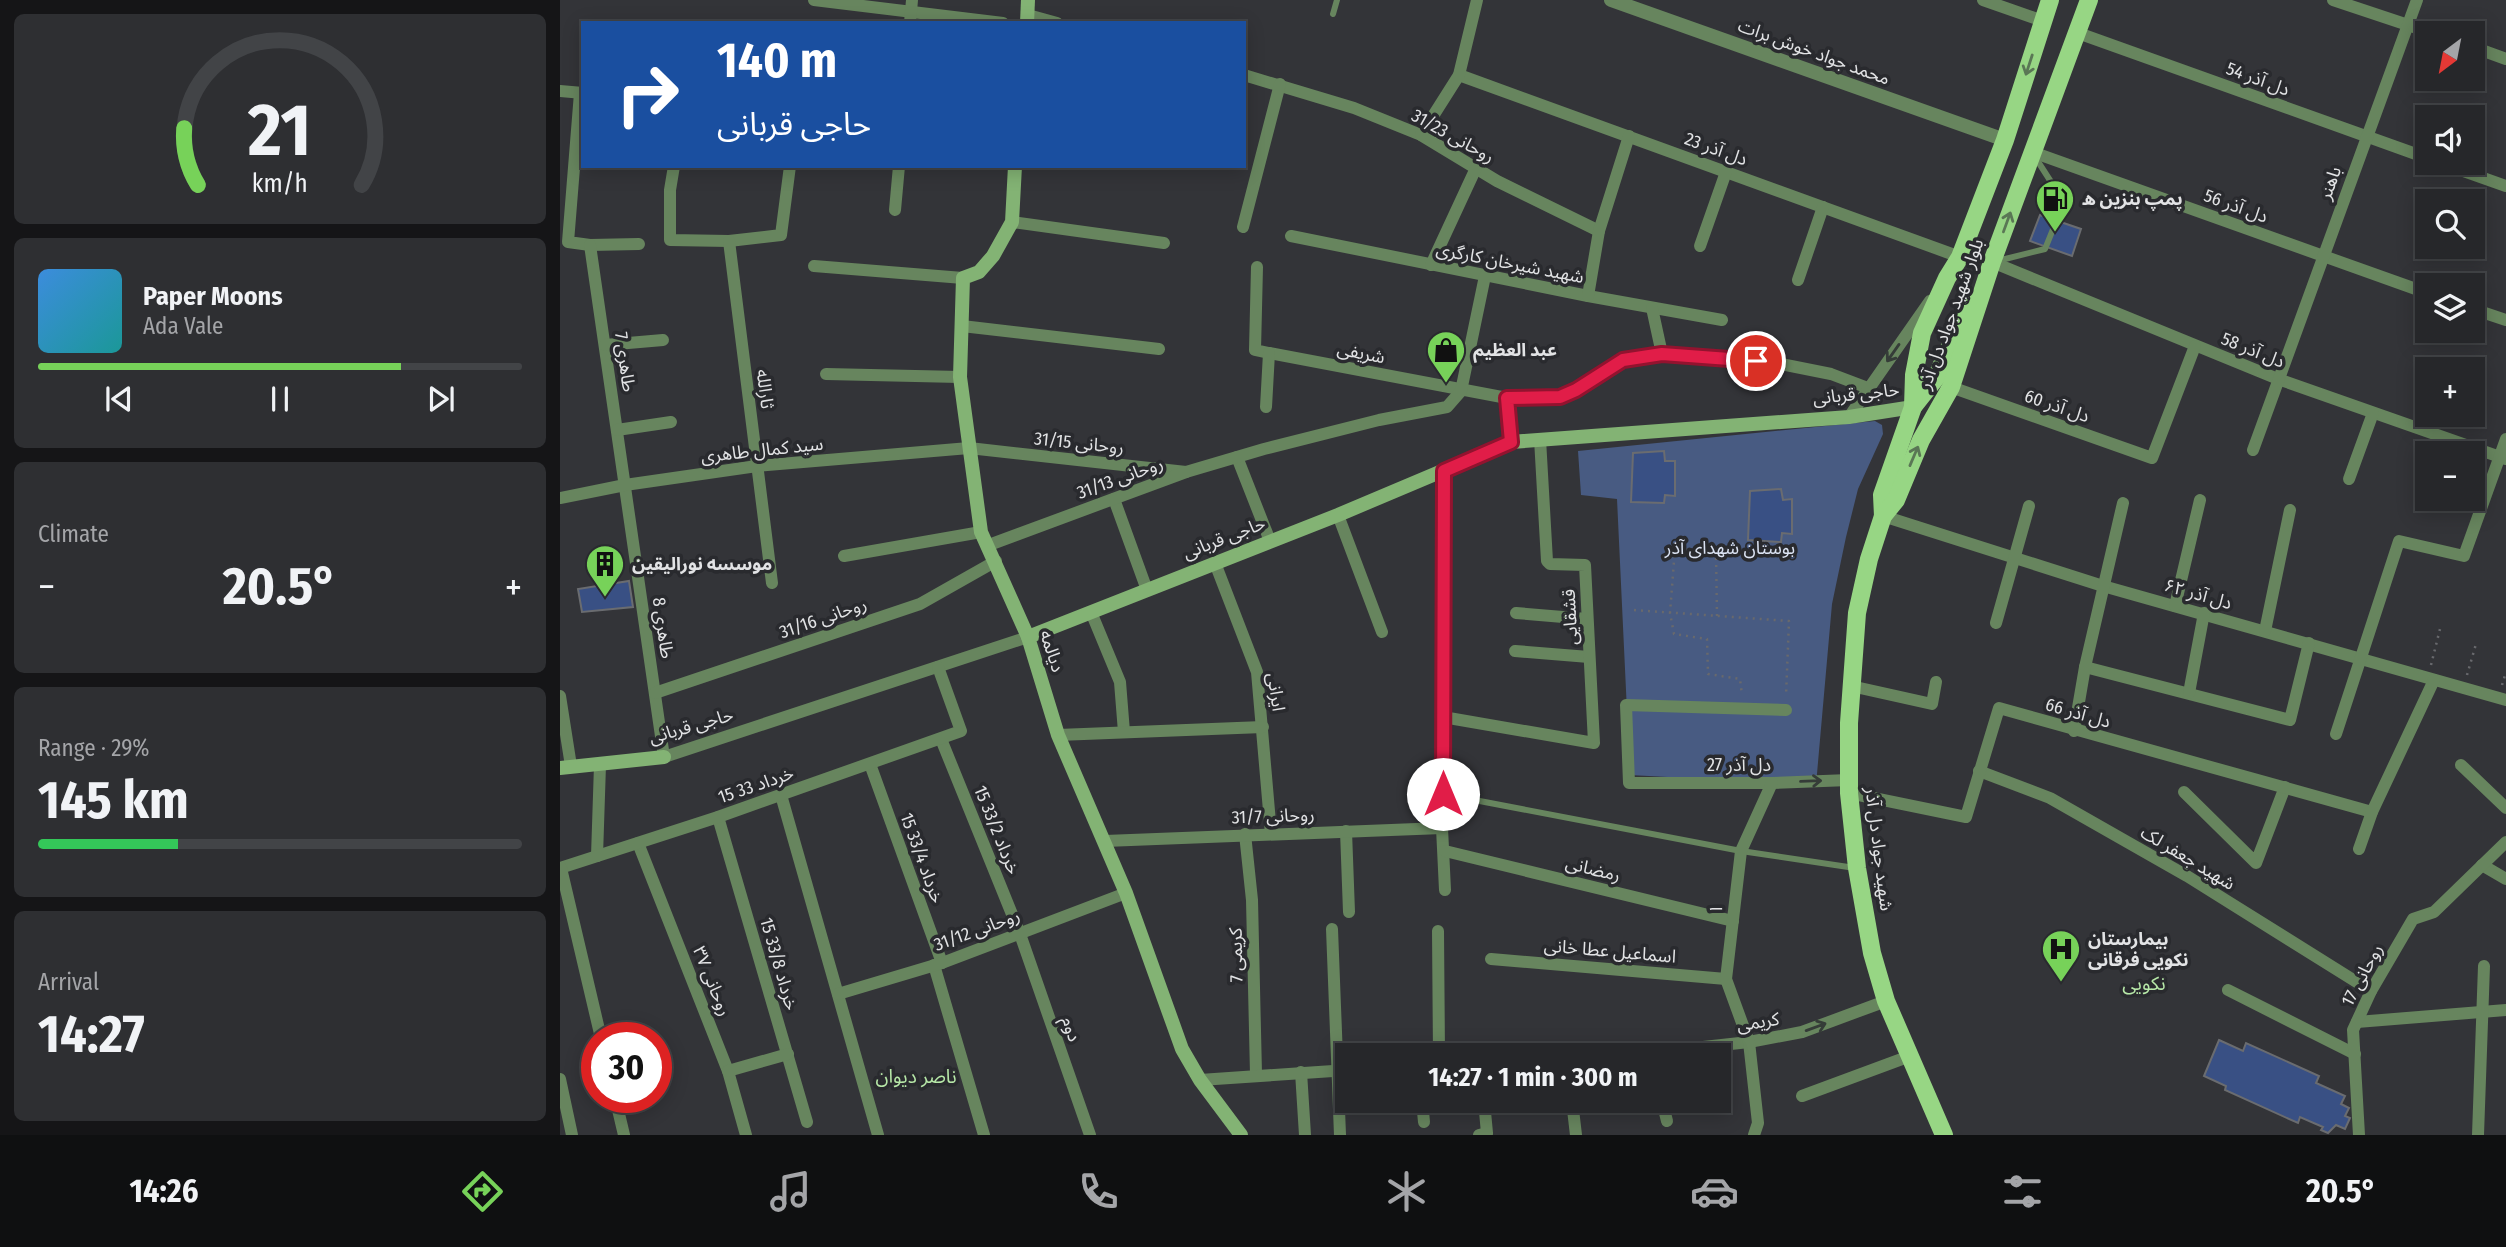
<!DOCTYPE html>
<meta charset="utf-8">
<style>
body{margin:0;font-family:"Fira Sans Condensed","Noto Sans Arabic",sans-serif;background:#2e2f32;color:#f1f3f6;height:100vh;display:flex;flex-direction:column;font-size:26px;white-space:nowrap}
*{box-sizing:border-box;margin:0}
p{font-size:23px;color:#a4a5a8}
.icon{flex:none;width:38px;height:38px;fill:none;stroke:currentColor;stroke-width:2;stroke-linecap:round;stroke-linejoin:round}
.map{position:relative;flex:1;overflow:hidden}
.details{display:flex;flex-direction:column;gap:14px;padding:14px;background:#151517;width:560px}
.details>*{flex:none}
.hud{position:absolute;left:21px;top:21px;width:665px;height:147px;border-radius:0px;box-shadow:0 4px 18px #0003,0 0 0 2px #424447;background:#1a4fa0;color:#fff;overflow:hidden}
.needle{width:46px;rotate:212deg}
.fabs{position:absolute;left:1855px;top:21px;display:grid;gap:14px}
.fabs a{display:grid;place-items:center;width:70px;height:70px;border-radius:0px;background:#26272a;box-shadow:0 4px 18px #0003,0 0 0 2px #424447;font-size:35px}
.speed{position:absolute;left:21px;top:1022px;display:flex;gap:14px;font-size:35px;font-weight:700;text-align:center}
.speed>*{display:grid;place-content:center;width:91px;height:91px;border-radius:50%;background:#26272a;box-shadow:0 4px 18px #0003,0 0 0 2px #424447;line-height:1}
.speed .limit{border:10px solid #d22;background:#fff;color:#111}
.pin{position:absolute;display:grid;place-items:center;width:60px;height:60px;color:#fff;margin:-30px;border:4px solid #fff;border-radius:50%;box-shadow:0 2px 7px #0007}
.me{position:absolute;width:77px;margin:-38px;rotate:0deg;stroke-linejoin:round;filter:drop-shadow(0 0 5px #0008)}
.turn{display:flex;align-items:center;gap:24px;height:147px;padding:0 21px;font-size:32px}
.turn .icon{width:91px;height:91px;stroke-width:2.5}
.turn b{display:block;font-size:49px;line-height:60px}
.big{font-size:52px;font-weight:700;line-height:1.1}
.details .card{flex:1;display:flex;flex-direction:column;justify-content:center;gap:10px;min-width:0;padding:0 24px;border-radius:10px;background:#2e2f32}
.details .dial{align-items:center;gap:0}
.dial svg{height:182px;overflow:visible;fill:none;stroke:#424447;stroke-width:7;stroke-linecap:round;text-anchor:middle}
.dial text{fill:#f1f3f6;stroke:none}
.song{display:flex;align-items:center;gap:21px}
.cover{width:84px;height:84px;border-radius:10px;background:linear-gradient(135deg,hsl(210 70% 55%),hsl(180 70% 35%))}
.played{height:7px;border-radius:4px;background:linear-gradient(90deg,#77d259 75%,#424447 75%)}
.keys{display:flex;justify-content:space-around;direction:ltr}
.heat{display:flex;justify-content:space-between;align-items:center;font-size:38px;direction:ltr}
.charge{height:10px;border-radius:5px;background:linear-gradient(90deg,#34c759 29%,#424447 0)}
.trip{position:absolute;left:775px;top:1043px;width:396px;height:70px;border-radius:0px;background:#26272a;box-shadow:0 4px 18px #0003,0 0 0 2px #424447;font-weight:700;line-height:70px;text-align:center}
.menu{display:flex;height:112px;justify-content:space-around;align-items:center;background:#0f1011;color:#a4a5a8}
.menu .icon{width:49px;height:49px}
.menu .selected{color:#77d259}
.menu b{font-size:32px;color:#f1f3f6}
main{display:flex;flex:1;min-height:0}
.map>svg:first-child{display:block}
</style>
<main>
<section class="details">
<div class="card dial"><svg viewBox="0 0 100 80">
<path d="M14 69A42 42 0 1 1 86 69"/>
<path d="M14 69A42 42 0 0 1 8 44" stroke="#77d259"/>
<text x="50" y="56" font-size="32" font-weight="700">21</text>
<text x="50" y="72" font-size="11">km/h</text>
</svg></div>
<div class="card">
<div class="song"><i class="cover"></i><div><b>Paper Moons</b><p>Ada Vale</p></div></div>
<div class="played"></div>
<div class="keys"><svg class="icon" aria-label="previous" viewBox="0 0 24 24"><path d="M18 5L8 12l10 7zM5 5v14"/></svg><svg class="icon" aria-label="pause" viewBox="0 0 24 24"><path d="M8 5v14M16 5v14"/></svg><svg class="icon" aria-label="next" viewBox="0 0 24 24"><path d="M6 5l10 7-10 7zM19 5v14"/></svg></div>
</div>
<div class="card"><p>Climate</p>
<div class="heat"><a>−</a><b class="big">20.5°</b><a>+</a></div>
</div>
<div class="card"><p>Range · 29%</p><b class="big">145 km</b><div class="charge"></div></div>
<div class="card"><p>Arrival</p><b class="big">14:27</b></div>
</section>
<div class="map">
<svg width="1946" height="1135" viewBox="0 0 1946 1135">
<rect width="100%" height="100%" fill="#333438"/>
<path fill="#485b82" d="M1315,421L1322,425L1323,434L1298,489L1286,537L1272,604L1256,785L1070,775L1057,499L1021,495L1018,451Z"/>
<g fill="#395084" stroke="#6a6c70" stroke-width="2">
<path d="M1480,215L1521,229L1512,256L1470,241Z"/>
<path d="M1104,451L1105,461H1115V496L1105,495L1104,503L1071,502L1073,453Z"/>
<path d="M1221,489L1223,500L1232,499V534L1222,533L1221,542L1188,540L1190,491Z"/>
<path d="M69,581L73,607L22,612L18,589Z"/>
<path d="M1659,1040L1683,1051L1686,1043L1759,1076L1756,1083L1785,1096L1781,1104L1789,1108L1785,1116L1790,1118L1785,1129L1776,1125L1768,1133L1761,1130L1763,1127L1740,1117L1738,1123L1665,1090L1666,1086L1644,1076Z"/>
</g>
<g fill="none" stroke-linecap="round" stroke-linejoin="round">
<g stroke="#68696d" stroke-width="2.5" stroke-dasharray="2 5" stroke-linecap="butt">
<path d="M1074,610L1229,621L1226,696"/>
<path d="M1157,616L1156,553L1115,548L1110,613L1114,634L1147,639L1148,674L1180,679L1182,695"/>
<path d="M1871,665L1880,629"/>
<path d="M1907,675L1916,644"/>
<path d="M1942,685L1946,672"/>
</g>
<g stroke="#67855e" stroke-width="6">
<path d="M773,14L777,0"/>
<path d="M1437,261L1485,249L1504,202L1475,157"/>
<path d="M883,794L1181,851L1295,868"/>
</g>
<g stroke="#67855e" stroke-width="12">
<path d="M254,0L443,23"/>
<path d="M1423,0L1483,21"/>
<path d="M1773,0L1872,33"/>
<path d="M468,15L497,23"/>
<path d="M350,23L352,0"/>
<path d="M1518,33L1867,158"/>
<path d="M1913,47L1946,59"/>
<path d="M684,75L794,108L861,135L937,181L1039,231"/>
<path d="M899,75L1400,257"/>
<path d="M0,91L23,93"/>
<path d="M20,93L8,242L30,245L79,244"/>
<path d="M861,135L899,75L917,0"/>
<path d="M1472,152L1867,293"/>
<path d="M1881,163L1946,186"/>
<path d="M114,166L110,190V240L169,241L221,235L230,166"/>
<path d="M335,210L339,166"/>
<path d="M452,222L604,243"/>
<path d="M683,227L720,84"/>
<path d="M731,236L1028,296L1162,320"/>
<path d="M169,241L212,583"/>
<path d="M30,245L104,757L468,637"/>
<path d="M1140,246L1166,172"/>
<path d="M1432,262L1718,379L1946,459"/>
<path d="M871,265L916,168"/>
<path d="M254,266L403,278"/>
<path d="M697,267L695,350L709,353L947,398L1000,397L1016,390L1063,360L1102,354L1221,364L1271,374L1308,388"/>
<path d="M1238,280L1263,207"/>
<path d="M1028,296L1039,231L1069,136"/>
<path d="M1092,308L1102,354"/>
<path d="M1913,309L1946,320"/>
<path d="M402,326L599,349"/>
<path d="M45,345L103,340"/>
<path d="M266,374L400,377"/>
<path d="M1391,387L1592,458L1635,346"/>
<path d="M947,398L951,442"/>
<path d="M706,407L709,353"/>
<path d="M1289,417L1370,301"/>
<path d="M57,430L111,422"/>
<path d="M1693,450L1857,0"/>
<path d="M677,457L710,541"/>
<path d="M884,471L882,828L885,890"/>
<path d="M1789,479L1813,413"/>
<path d="M0,498L65,485L197,466L409,448L626,472"/>
<path d="M554,499L587,590"/>
<path d="M778,515L822,632"/>
<path d="M1323,516L1543,586L1946,700"/>
<path d="M429,545L626,472L704,449L819,420L887,407L901,391L925,276"/>
<path d="M284,556L421,532"/>
<path d="M655,563L697,672L711,834"/>
<path d="M1615,606L1640,500"/>
<path d="M531,612L560,682L564,732"/>
<path d="M956,613L1027,619"/>
<path d="M1436,623L1469,506"/>
<path d="M1705,631L1730,510"/>
<path d="M955,651L1029,657"/>
<path d="M1525,667L1730,720L1749,643"/>
<path d="M1291,686L1372,704L1376,682"/>
<path d="M95,693L360,604L436,561"/>
<path d="M1629,693L1644,613"/>
<path d="M0,696L11,766"/>
<path d="M1226,710L1066,705L1069,783H1212L1289,780"/>
<path d="M883,717L1034,743L1025,565L990,564L987,561L980,439"/>
<path d="M1514,731L1525,667L1563,503"/>
<path d="M1776,734L1839,541L1904,556L1946,439"/>
<path d="M498,735L703,727"/>
<path d="M381,739L460,934L530,1135"/>
<path d="M310,764L382,963"/>
<path d="M1901,765L1946,808"/>
<path d="M1419,771L1490,798L1627,876L1811,991"/>
<path d="M1624,792L1696,863L1725,787"/>
<path d="M1289,793L1406,817L1439,708L1812,812"/>
<path d="M221,795L318,1135"/>
<path d="M158,817L247,1122"/>
<path d="M786,831L789,912"/>
<path d="M685,834L692,900L696,1074"/>
<path d="M545,841L882,828"/>
<path d="M78,843L168,1071L186,1135"/>
<path d="M1799,849L1812,812L1874,680"/>
<path d="M885,851L1173,921"/>
<path d="M37,856L40,765"/>
<path d="M1922,865L1946,879"/>
<path d="M0,868L158,817L401,731L378,667"/>
<path d="M1,868L41,1038"/>
<path d="M772,929L780,1135"/>
<path d="M878,931L879,1055"/>
<path d="M931,959L1166,979"/>
<path d="M374,965L424,1135"/>
<path d="M1668,990L1795,1054"/>
<path d="M278,994L382,963L566,893"/>
<path d="M1797,1022L1946,1010"/>
<path d="M1070,1055L1189,1042L1242,1032L1326,1001"/>
<path d="M168,1071L228,1054"/>
<path d="M741,1072L745,1135"/>
<path d="M0,1079L12,1135"/>
<path d="M640,1080L788,1070"/>
<path d="M1242,1096L1350,1056"/>
<path d="M55,1097L64,1135"/>
<path d="M862,1101L864,1122"/>
<path d="M1012,1101L1016,1135"/>
<path d="M1102,1101L1107,1121"/>
<path d="M919,1135L927,1133L924,1101"/>
<path d="M1194,1135L1198,1123L1189,1042L1166,979L1181,851L1212,783"/>
<path d="M1799,1135L1793,1030L1811,991L1853,919L1874,912L1946,842"/>
<path d="M1918,1135L1924,966"/>
</g>
<path stroke="#67855e" stroke-width="14" d="M1051,0L1445,140"/>
<g stroke="#83b374" stroke-width="14">
<path d="M467,23L468,0"/>
<path d="M455,166L452,222L433,256L419,272L403,278L400,377L421,532L468,637L498,735L566,893L622,1049L640,1080L681,1135"/>
<path d="M468,637L778,515L951,442L1289,417L1353,407"/>
<path d="M0,768L104,757"/>
</g>
<g stroke="#97d684" stroke-width="18">
<path d="M1353,407L1376,378L1410,300"/>
<path d="M1323,516L1322,495L1353,407L1354,375L1362,333L1387,278L1400,257L1445,140L1490,0"/>
<path d="M1384,1135L1326,1001L1312,953L1297,868L1289,793V723L1297,613L1309,559L1323,516L1336,500L1361,440L1391,387L1432,262L1529,0"/>
</g>
</g>
<defs><path id="oneway-shaft" d="M-6 0H5M1.5-3L5.5 0L1.5 3" fill="none" stroke-width="1.6" stroke-linecap="round" stroke-linejoin="round" transform="scale(1.75)"/></defs>
<g stroke="#5a7755">
<use href="#oneway-shaft" transform="translate(1469 65) rotate(108)"/>
<use href="#oneway-shaft" transform="translate(1447 222) rotate(-70)"/>
<use href="#oneway-shaft" transform="translate(1354 456) rotate(-67)"/>
</g>
<g stroke="#353c38">
<use href="#oneway-shaft" transform="translate(1333 353) rotate(125)"/>
<use href="#oneway-shaft" transform="translate(1251 781) rotate(-2)"/>
<use href="#oneway-shaft" transform="translate(1256 1027) rotate(-20)"/>
</g>
<g fill="none" stroke-linecap="round" stroke-linejoin="round">
<g stroke="#92132f" stroke-width="18">
<path id="route" d="M883,794L884,471L951,442L947,398L1000,397L1016,390L1063,360L1102,354L1196,361"/>
</g>
<use href="#route" stroke="#e11d48" stroke-width="12"/>
</g>
<defs>
<g id="fuel-pin" transform="scale(2.0125)"><path d="M0 17L-7.5 6A9.5 9.5 0 1 1 7.5 6Z" fill="#77d259" stroke="#292a2e"/><path d="M-5.5-6h7V0h2V4h1.3V-2.5L3-4.5l.8-.8L6-3V5H2.5V1h-1V6h-7ZM-4.2-4.7v3.2H.2V-4.7Z" fill="#111"/></g>
<g id="shop-pin" transform="scale(2.0125)"><path d="M0 17L-7.5 6A9.5 9.5 0 1 1 7.5 6Z" fill="#77d259" stroke="#292a2e"/><path d="M-5-2.5h2.3a2.7 3.5 0 0 1 5.4 0H5L5.5 6h-11ZM-1.5-2.5h3a1.5 2.3 0 0 0-3 0Z" fill="#111"/></g>
<g id="building-pin" transform="scale(2.0125)"><path d="M0 17L-7.5 6A9.5 9.5 0 1 1 7.5 6Z" fill="#77d259" stroke="#292a2e"/><path d="M-4-6H4V6H1V3H-1V6H-4ZM-2.5-4.3h1.7v1.8h-1.7ZM.8-4.3h1.7v1.8H.8ZM-2.5-1h1.7V.8h-1.7ZM.8-1h1.7V.8H.8Z" fill="#111"/></g>
<g id="hospital-pin" transform="scale(2.0125)"><path d="M0 17L-7.5 6A9.5 9.5 0 1 1 7.5 6Z" fill="#77d259" stroke="#292a2e"/><path d="M-5-5h3v3.5h4V-5h3V5h-3V1.5h-4V5h-3Z" fill="#111"/></g>
</defs>
<g fill-rule="evenodd">
<use href="#fuel-pin" x="1495" y="199"/>
<use href="#shop-pin" x="886" y="350"/>
<use href="#building-pin" x="45" y="564"/>
<use href="#hospital-pin" x="1501" y="949"/>
</g>
<g text-anchor="middle" stroke-width="7" stroke-linejoin="round" paint-order="stroke">
<g font-size="18" fill="#e2e3e5" stroke="#292a2e">
<text transform="translate(1254 52) rotate(20)" y="6">محمد جواد خوش برات</text>
<text transform="translate(1698 79) rotate(20)" y="6">دل آذر 54</text>
<text transform="translate(893 136) rotate(29)" y="6">روحانی 31/23</text>
<text transform="translate(1156 149) rotate(20)" y="6">دل آذر 23</text>
<text transform="translate(1770 183) rotate(-70)" y="6">باهنر</text>
<text transform="translate(1676 206) rotate(20)" y="6">دل آذر 56</text>
<text transform="translate(950 263) rotate(11)" y="6">شهید شیرخان کارگری</text>
<text transform="translate(1391 314) rotate(-70)" y="6">بلوار شهید جواد دل آذر</text>
<text transform="translate(1693 350) rotate(22)" y="6">دل آذر 58</text>
<text transform="translate(801 353) rotate(11)" y="6">شریفی</text>
<text transform="translate(65 362) rotate(82)" y="6">طاهری 7</text>
<text transform="translate(205 389) rotate(83)" y="6">ثارالله</text>
<text transform="translate(1296 394) rotate(-6)" y="6">حاجی قربانی</text>
<text transform="translate(1497 406) rotate(19)" y="6">دل آذر 60</text>
<text transform="translate(519 443) rotate(6)" y="6">روحانی 31/15</text>
<text transform="translate(202 450) rotate(-6)" y="6">سید کمال طاهری</text>
<text transform="translate(560 478) rotate(-20)" y="6">روحانی 31/13</text>
<text transform="translate(664 538) rotate(-21)" y="6">حاجی قربانی</text>
<text transform="translate(1638 594) rotate(16)" y="6">دل آذر ۶۲</text>
<text transform="translate(1010 617) rotate(-93)" y="6">قشقایی</text>
<text transform="translate(263 618) rotate(-19)" y="6">روحانی 31/16</text>
<text transform="translate(103 628) rotate(82)" y="6">طاهری 8</text>
<text transform="translate(492 651) rotate(72)" y="6">دیالمه</text>
<text transform="translate(716 692) rotate(82)" y="6">ایرانی</text>
<text transform="translate(1518 713) rotate(16)" y="6">دل آذر 66</text>
<text transform="translate(131 726) rotate(-16)" y="6">حاجی قربانی</text>
<text x="1179" y="771">دل آذر 27</text>
<text transform="translate(196 785) rotate(-19)" y="6">15 خرداد 33</text>
<text transform="translate(713 816) rotate(-2)" y="6">روحانی 31/7</text>
<text transform="translate(437 830) rotate(68)" y="6">15 خرداد 33/2</text>
<text transform="translate(1319 849) rotate(83)" y="6">شهید جواد دل آذر</text>
<text transform="translate(362 858) rotate(70)" y="6">15 خرداد 33/4</text>
<text transform="translate(1628 858) rotate(31)" y="6">شهید جعفر لک</text>
<text transform="translate(1033 869) rotate(14)" y="6">رمضانی</text>
<text transform="translate(1156 909) rotate(-84)" y="6">۱</text>
<text transform="translate(417 930) rotate(-20)" y="6">روحانی 31/12</text>
<text transform="translate(1050 951) rotate(5)" y="6">اسماعیل عطا خانی</text>
<text transform="translate(676 955) rotate(-91)" y="6">کریمی 7</text>
<text transform="translate(219 964) rotate(74)" y="6">15 خرداد 33/8</text>
<text transform="translate(1802 975) rotate(-62)" y="6">روحانی 17</text>
<text transform="translate(152 981) rotate(68)" y="6">روحانی ۳۷</text>
<text transform="translate(1198 1022) rotate(-9)" y="6">کریمی</text>
<text transform="translate(511 1029) rotate(71)" y="6">دوم</text>
</g>
<g font-size="18" font-weight="bold" fill="#e2e3e5" stroke="#292a2e" text-anchor="start">
<text x="1522" y="205">پمپ بنزین ه</text>
<text x="913" y="356">عبد العظيم</text>
<text x="72" y="570">موسسه نورالیقین</text>
<text x="1528" y="945">بیمارستان<tspan x="1528" dy="21">نکویی فرقانی</tspan></text>
</g>
<g font-size="18" fill="#dce4f4" stroke="#292a2e">
<text x="1170" y="554">بوستان شهدای آذر</text>
</g>
<g font-size="19" fill="#b7e8a8" stroke="#292a2e">
<text x="1584" y="990">نکویی</text>
<text x="356" y="1083">ناصر دیوان</text>
</g>
</g>
</svg>
<div class="fabs">
<a><svg class="needle" viewBox="-14 -14 28 28"><path d="M0-13l5 13h-10z" fill="#e53935"/><path d="M0 13l5-13h-10z" fill="#a4a5a8"/></svg></a>
<a><svg class="icon" aria-label="sound" viewBox="0 0 24 24"><path d="M4 9h4l5-4v14l-5-4H4zM17 9q2 3 0 6"/></svg></a>
<a><svg class="icon" aria-label="search" viewBox="0 0 24 24"><circle cx="10" cy="10" r="6"/><path d="M15 15l6 6"/></svg></a>
<a><svg class="icon" aria-label="layers" viewBox="0 0 24 24"><path d="M12 4l9 5-9 5-9-5zM3 14l9 5 9-5"/></svg></a>
<a>+</a>
<a>−</a>
</div>
<div class="speed"><div class="limit">30</div></div>
<div class="pin" style="left:1196px;top:361px;background:#d93025"><svg class="icon" aria-label="arrive" viewBox="0 0 24 24"><path d="M6 21V4h12l-3 4 3 4H6"/></svg></div>
<svg class="me" style="left:883px;top:794px" viewBox="-20 -20 40 40"><circle r="19" fill="#fff"/><path d="M0-13L10 11 0 6-10 11z" fill="#e11d48"/></svg>
<div class="trip">14:27 · 1 min · 300 m</div>
<div class="hud">
<div class="turn"><svg class="icon" aria-label="right" viewBox="0 0 24 24"><path d="M7 20v-9h11M14 6l5 5-5 5"/></svg><div><b>140 m</b>حاجی قربانی</div></div>
</div>
</div>
</main>
<nav class="menu">
<b>14:26</b>
<svg class="icon selected" aria-label="directions" viewBox="0 0 24 24"><path d="M12 3l9 9-9 9-9-9zM9 14v-3h6M13 9l2 2-2 2"/></svg>
<svg class="icon" aria-label="music" viewBox="0 0 24 24"><path d="M9 18V5l10-2v13"/><circle cx="6" cy="18" r="3"/><circle cx="16" cy="16" r="3"/></svg>
<svg class="icon" aria-label="phone" viewBox="0 0 24 24"><path d="M5 4h4l2 5-3 2q2 4 5 5l2-3 5 2v4C11 20 4 13 5 4z"/></svg>
<svg class="icon" aria-label="climate" viewBox="0 0 24 24"><path d="M12 3v18M4 7l16 10M4 17L20 7"/></svg>
<svg class="icon" aria-label="car" viewBox="0 0 24 24"><path d="M5 17H2v-5l4-1 3-4h7l3 4 3 1v5h-3M9 17h6M6 11h13"/><circle cx="7" cy="17" r="2"/><circle cx="17" cy="17" r="2"/></svg>
<svg class="icon" aria-label="filters" viewBox="0 0 24 24"><path d="M4 7h16M4 17h16"/><circle cx="9" cy="7" r="2"/><circle cx="15" cy="17" r="2"/></svg>
<b>20.5°</b>
</nav>
